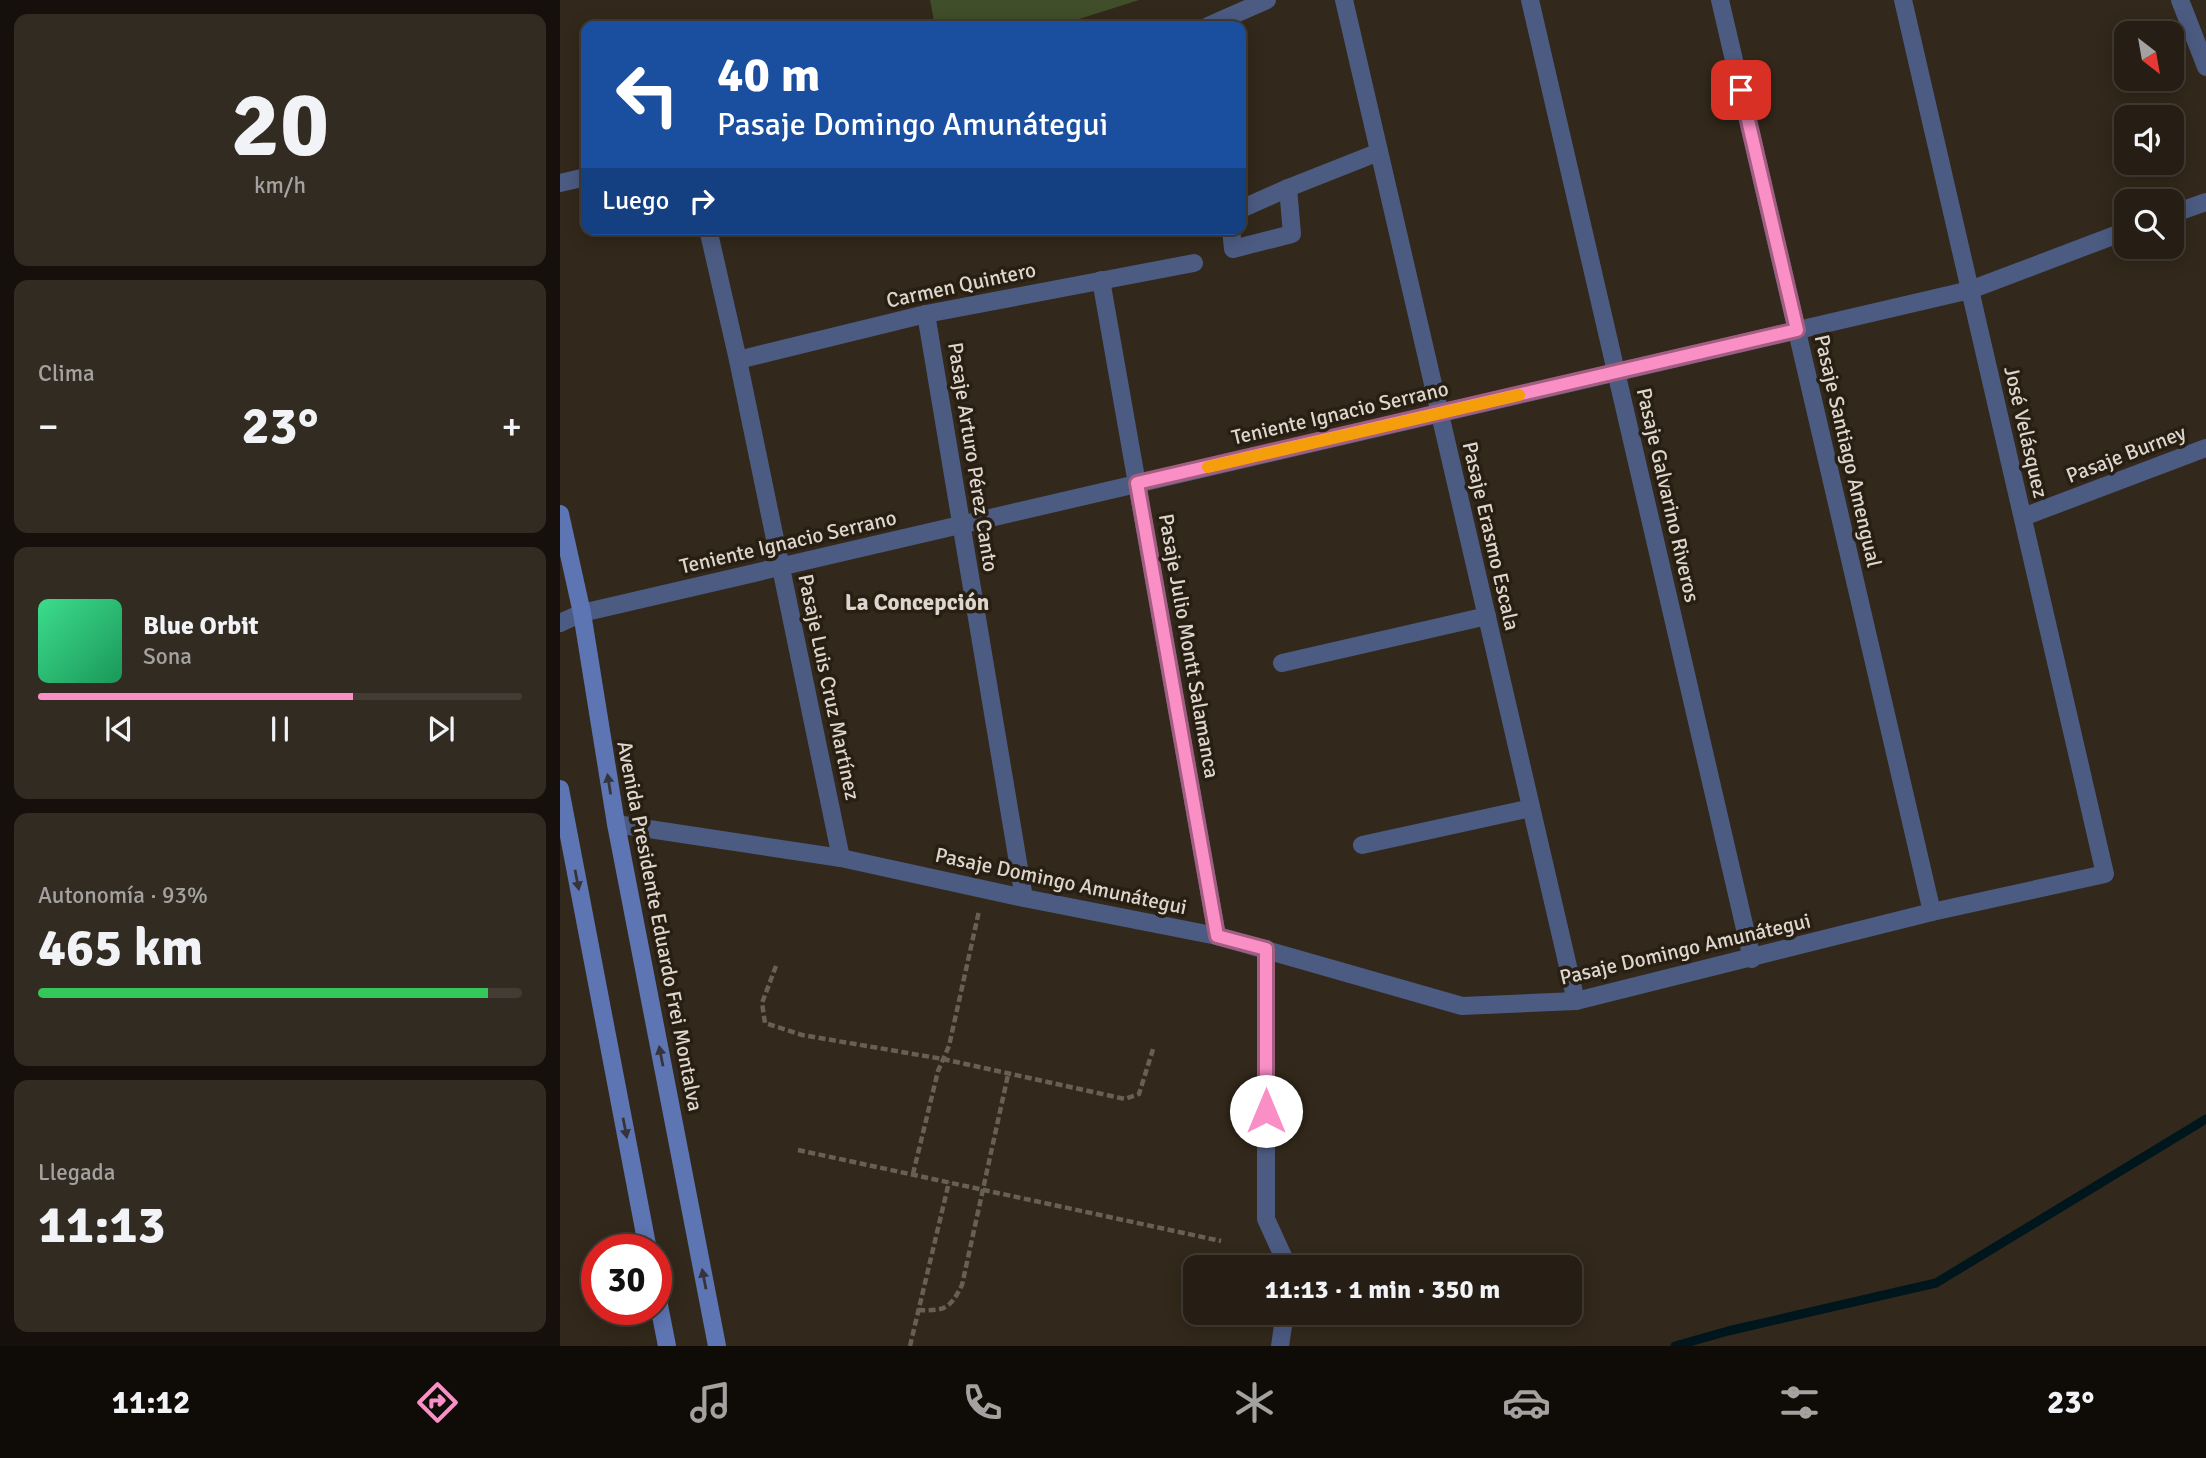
<!DOCTYPE html>
<html lang="es">
<meta charset="utf-8">
<style>
body{margin:0;font-family:Signika,sans-serif;background:#322b22;color:#f1f3f6;height:100vh;display:flex;flex-direction:column;font-size:26px;white-space:nowrap}
*{box-sizing:border-box;margin:0}
p{font-size:23px;color:#a4a2a0}
.icon{flex:none;width:38px;height:38px;fill:none;stroke:currentColor;stroke-width:2;stroke-linecap:round;stroke-linejoin:round}
.map{position:relative;flex:1;overflow:hidden}
.details{display:flex;flex-direction:column;gap:14px;padding:14px;background:#15100b;width:560px}
.details>*{flex:none}
.top-card{position:absolute;left:21px;top:21px;width:665px;height:214px;border-radius:14px;box-shadow:0 4px 18px #0003,0 0 0 2px #423c34;background:#1a4fa0;color:#fff;overflow:hidden}
.needle{width:46px;rotate:149deg}
.controls{position:absolute;left:1554px;top:21px;display:grid;gap:14px}
.controls a{display:grid;place-items:center;width:70px;height:70px;border-radius:14px;background:#261e14;box-shadow:0 4px 18px #0003,0 0 0 2px #423c34;font-size:35px}
.speed{position:absolute;left:21px;top:1234px;display:flex;gap:14px;font-size:35px;font-weight:700;text-align:center}
.speed>*{display:grid;place-content:center;width:91px;height:91px;border-radius:50%;background:#261e14;box-shadow:0 4px 18px #0003,0 0 0 2px #423c34;line-height:1}
.speed .limit{border:10px solid #d22;background:#fff;color:#111}
.pin{position:absolute;display:grid;place-items:center;width:60px;height:60px;color:#fff;margin:-30px;border-radius:14px;box-shadow:0 4px 10px #0006}
.me{position:absolute;width:77px;margin:-38px;rotate:0deg;stroke-linejoin:round;filter:drop-shadow(0 0 5px #0008)}
.turn{display:flex;align-items:center;gap:24px;height:147px;padding:0 21px;font-size:32px}
.turn .icon{width:91px;height:91px;stroke-width:2.5}
.turn b{display:block;font-size:49px;line-height:60px}
.then{display:flex;align-items:center;height:66px;padding:0 21px;background:#0003;gap:14px;font-size:26px}
.big{font-size:52px;font-weight:700;line-height:1.1}
.details .widget{flex:1;display:flex;flex-direction:column;justify-content:center;gap:10px;min-width:0;padding:0 24px;border-radius:14px;background:#322b22}
.details .dial{align-items:center;gap:0}
.dial b{font-size:91px;line-height:1}
.song{display:flex;align-items:center;gap:21px}
.cover{width:84px;height:84px;border-radius:10px;background:linear-gradient(135deg,hsl(150 70% 55%),hsl(150 70% 35%))}
.played{height:7px;border-radius:4px;background:linear-gradient(90deg,#fa8fc6 65%,#423c34 65%)}
.keys{display:flex;justify-content:space-around;direction:ltr}
.heat{display:flex;justify-content:space-between;align-items:center;font-size:38px;direction:ltr}
.charge{height:10px;border-radius:5px;background:linear-gradient(90deg,#34c759 93%,#423c34 0)}
.trip{position:absolute;left:623px;top:1255px;width:399px;height:70px;border-radius:14px;background:#261e14;box-shadow:0 4px 18px #0003,0 0 0 2px #423c34;font-weight:700;line-height:70px;text-align:center}
.menu{display:flex;height:112px;justify-content:space-around;align-items:center;background:#0f0c08;color:#a4a2a0}
.menu .icon{width:49px;height:49px}
.menu .selected{color:#fa8fc6}
.menu b{font-size:32px;color:#f1f3f6}
main{display:flex;flex:1;min-height:0}
.map>svg:first-child{display:block}
</style>
<main>
<section class="details">
<div class="widget dial"><b>20</b><p>km/h</p></div>
<div class="widget"><p>Clima</p>
<div class="heat"><a>−</a><b class="big">23°</b><a>+</a></div>
</div>
<div class="widget">
<div class="song"><i class="cover"></i><div><b>Blue Orbit</b><p>Sona</p></div></div>
<div class="played"></div>
<div class="keys"><svg class="icon" aria-label="previous" viewBox="0 0 24 24"><path d="M18 5L8 12l10 7zM5 5v14"/></svg><svg class="icon" aria-label="pause" viewBox="0 0 24 24"><path d="M8 5v14M16 5v14"/></svg><svg class="icon" aria-label="next" viewBox="0 0 24 24"><path d="M6 5l10 7-10 7zM19 5v14"/></svg></div>
</div>
<div class="widget"><p>Autonomía · 93%</p><b class="big">465 km</b><div class="charge"></div></div>
<div class="widget"><p>Llegada</p><b class="big">11:13</b></div>
</section>
<div class="map">
<svg width="1646" height="1346" viewBox="0 0 1646 1346">
<rect width="100%" height="100%" fill="#32281b"/>
<path fill="#404e29" d="M370,0H579L497,26H375Z"/>
<g fill="none" stroke-linecap="round" stroke-linejoin="round">
<path stroke="#00161d" stroke-width="9" d="M1115,1346L1168,1331L1376,1283L1646,1119"/>
<g stroke="#696055" stroke-width="4.5" stroke-dasharray="7 3.5" stroke-linecap="butt">
<path d="M216,966L202,1003L205,1023L242,1035L383,1059L565,1099L579,1094L594,1046"/>
<path d="M238,1150L661,1241"/>
<path d="M353,1174L378,1071L389,1046L419,911"/>
<path d="M358,1310C385,1311 390,1309 402,1285L448,1075"/>
<path d="M350,1346L389,1182"/>
</g>
<g stroke="#4c5b82" stroke-width="18">
<path d="M784,0L1016,1001"/>
<path d="M970,0L1192,959"/>
<path d="M1160,0L1372,912"/>
<path d="M1620,0L1646,67"/>
<path d="M648,26L707,0"/>
<path d="M0,183L26,177"/>
<path d="M681,209L728,188L819,152"/>
<path d="M1612,214L1646,202"/>
<path d="M148,229L178,360L281,858"/>
<path d="M671,229L673,249L732,234L728,188"/>
<path d="M541,280L657,936"/>
<path d="M366,314L464,898"/>
<path d="M178,360L366,314L634,263"/>
<path d="M1463,517L1646,448"/>
<path d="M0,623L22,613L1410,290L1566,231"/>
<path d="M722,663L927,616"/>
<path d="M56,824L281,858L464,898L657,936L902,1006L1016,1001L1372,912L1545,874L1343,0"/>
<path d="M802,845L971,808"/>
<path d="M706,949V1219L728,1267"/>
<path d="M720,1346L725,1312"/>
</g>
<g stroke="#5e75b3" stroke-width="18">
<path d="M0,514L22,613L56,824L157,1346"/>
<path d="M0,789L88,1250"/>
<path d="M96,1290L107,1346"/>
</g>
</g>
<defs><path id="oneway-solid" d="M-6-.8H1V-3.2L6.5 0L1 3.2V.8H-6Z" transform="scale(1.75)"/></defs>
<g fill="#36343a">
<use href="#oneway-solid" transform="translate(49 784) rotate(-99)"/>
<use href="#oneway-solid" transform="translate(17 880) rotate(79)"/>
<use href="#oneway-solid" transform="translate(101 1056) rotate(-101)"/>
<use href="#oneway-solid" transform="translate(65 1128) rotate(79)"/>
<use href="#oneway-solid" transform="translate(144 1279) rotate(-101)"/>
</g>
<g fill="none" stroke-linecap="round" stroke-linejoin="round">
<g stroke="#a25d81" stroke-width="18">
<path id="route" d="M706,1111V949L657,936L577,483L1237,330L1181,90"/>
</g>
<use href="#route" stroke="#fa8fc6" stroke-width="12"/>
<path stroke="#f59e0b" stroke-width="12" d="M648,467L959,395"/>
</g>
<g text-anchor="middle" stroke-width="7" stroke-linejoin="round" paint-order="stroke">
<g font-size="21" fill="#dcd6ce" stroke="#281f12">
<text transform="translate(401 285) rotate(-12)" y="7">Carmen Quintero</text>
<text transform="translate(780 413) rotate(-13)" y="7">Teniente Ignacio Serrano</text>
<text transform="translate(1466 432) rotate(77)" y="7">José Velásquez</text>
<text transform="translate(1288 451) rotate(77)" y="7">Pasaje Santiago Amengual</text>
<text transform="translate(1566 454) rotate(-21)" y="7">Pasaje Burney</text>
<text transform="translate(413 457) rotate(81)" y="7">Pasaje Arturo Pérez Canto</text>
<text transform="translate(1108 495) rotate(77)" y="7">Pasaje Galvarino Riveros</text>
<text transform="translate(931 536) rotate(77)" y="7">Pasaje Erasmo Escala</text>
<text transform="translate(228 542) rotate(-13)" y="7">Teniente Ignacio Serrano</text>
<text transform="translate(629 646) rotate(80)" y="7">Pasaje Julio Montt Salamanca</text>
<text transform="translate(269 687) rotate(78)" y="7">Pasaje Luis Cruz Martínez</text>
<text transform="translate(501 881) rotate(12)" y="7">Pasaje Domingo Amunátegui</text>
<text transform="translate(100 926) rotate(79)" y="7">Avenida Presidente Eduardo Frei Montalva</text>
<text transform="translate(1125 949) rotate(-13)" y="7">Pasaje Domingo Amunátegui</text>
</g>
<g font-size="23" font-weight="bold" fill="#dcd6ce" stroke="#281f12">
<text x="357" y="610">La Concepción</text>
</g>
</g>
</svg>
<div class="controls">
<a><svg class="needle" viewBox="-14 -14 28 28"><path d="M0-13l5 13h-10z" fill="#e53935"/><path d="M0 13l5-13h-10z" fill="#a4a2a0"/></svg></a>
<a><svg class="icon" aria-label="sound" viewBox="0 0 24 24"><path d="M4 9h4l5-4v14l-5-4H4zM17 9q2 3 0 6"/></svg></a>
<a><svg class="icon" aria-label="search" viewBox="0 0 24 24"><circle cx="10" cy="10" r="6"/><path d="M15 15l6 6"/></svg></a>
</div>
<div class="speed"><div class="limit">30</div></div>
<div class="pin" style="left:1181px;top:90px;background:#d93025"><svg class="icon" aria-label="arrive" viewBox="0 0 24 24"><path d="M6 21V4h12l-3 4 3 4H6"/></svg></div>
<svg class="me" style="left:706px;top:1111px" viewBox="-20 -20 40 40"><circle r="19" fill="#fff"/><path d="M0-13L10 11 0 6-10 11z" fill="#fa8fc6"/></svg>
<div class="trip">11:13 · 1 min · 350 m</div>
<div class="top-card">
<div class="turn"><svg class="icon" aria-label="left" viewBox="0 0 24 24"><path d="M17 20v-9H6M10 6l-5 5 5 5"/></svg><div><b>40 m</b>Pasaje Domingo Amunátegui</div></div>
<div class="then">Luego<svg class="icon" aria-label="right" viewBox="0 0 24 24"><path d="M7 20v-9h11M14 6l5 5-5 5"/></svg></div>
</div>
</div>
</main>
<nav class="menu">
<b>11:12</b>
<svg class="icon selected" aria-label="directions" viewBox="0 0 24 24"><path d="M12 3l9 9-9 9-9-9zM9 14v-3h6M13 9l2 2-2 2"/></svg>
<svg class="icon" aria-label="music" viewBox="0 0 24 24"><path d="M9 18V5l10-2v13"/><circle cx="6" cy="18" r="3"/><circle cx="16" cy="16" r="3"/></svg>
<svg class="icon" aria-label="phone" viewBox="0 0 24 24"><path d="M5 4h4l2 5-3 2q2 4 5 5l2-3 5 2v4C11 20 4 13 5 4z"/></svg>
<svg class="icon" aria-label="climate" viewBox="0 0 24 24"><path d="M12 3v18M4 7l16 10M4 17L20 7"/></svg>
<svg class="icon" aria-label="car" viewBox="0 0 24 24"><path d="M5 17H2v-5l4-1 3-4h7l3 4 3 1v5h-3M9 17h6M6 11h13"/><circle cx="7" cy="17" r="2"/><circle cx="17" cy="17" r="2"/></svg>
<svg class="icon" aria-label="filters" viewBox="0 0 24 24"><path d="M4 7h16M4 17h16"/><circle cx="9" cy="7" r="2"/><circle cx="15" cy="17" r="2"/></svg>
<b>23°</b>
</nav>
